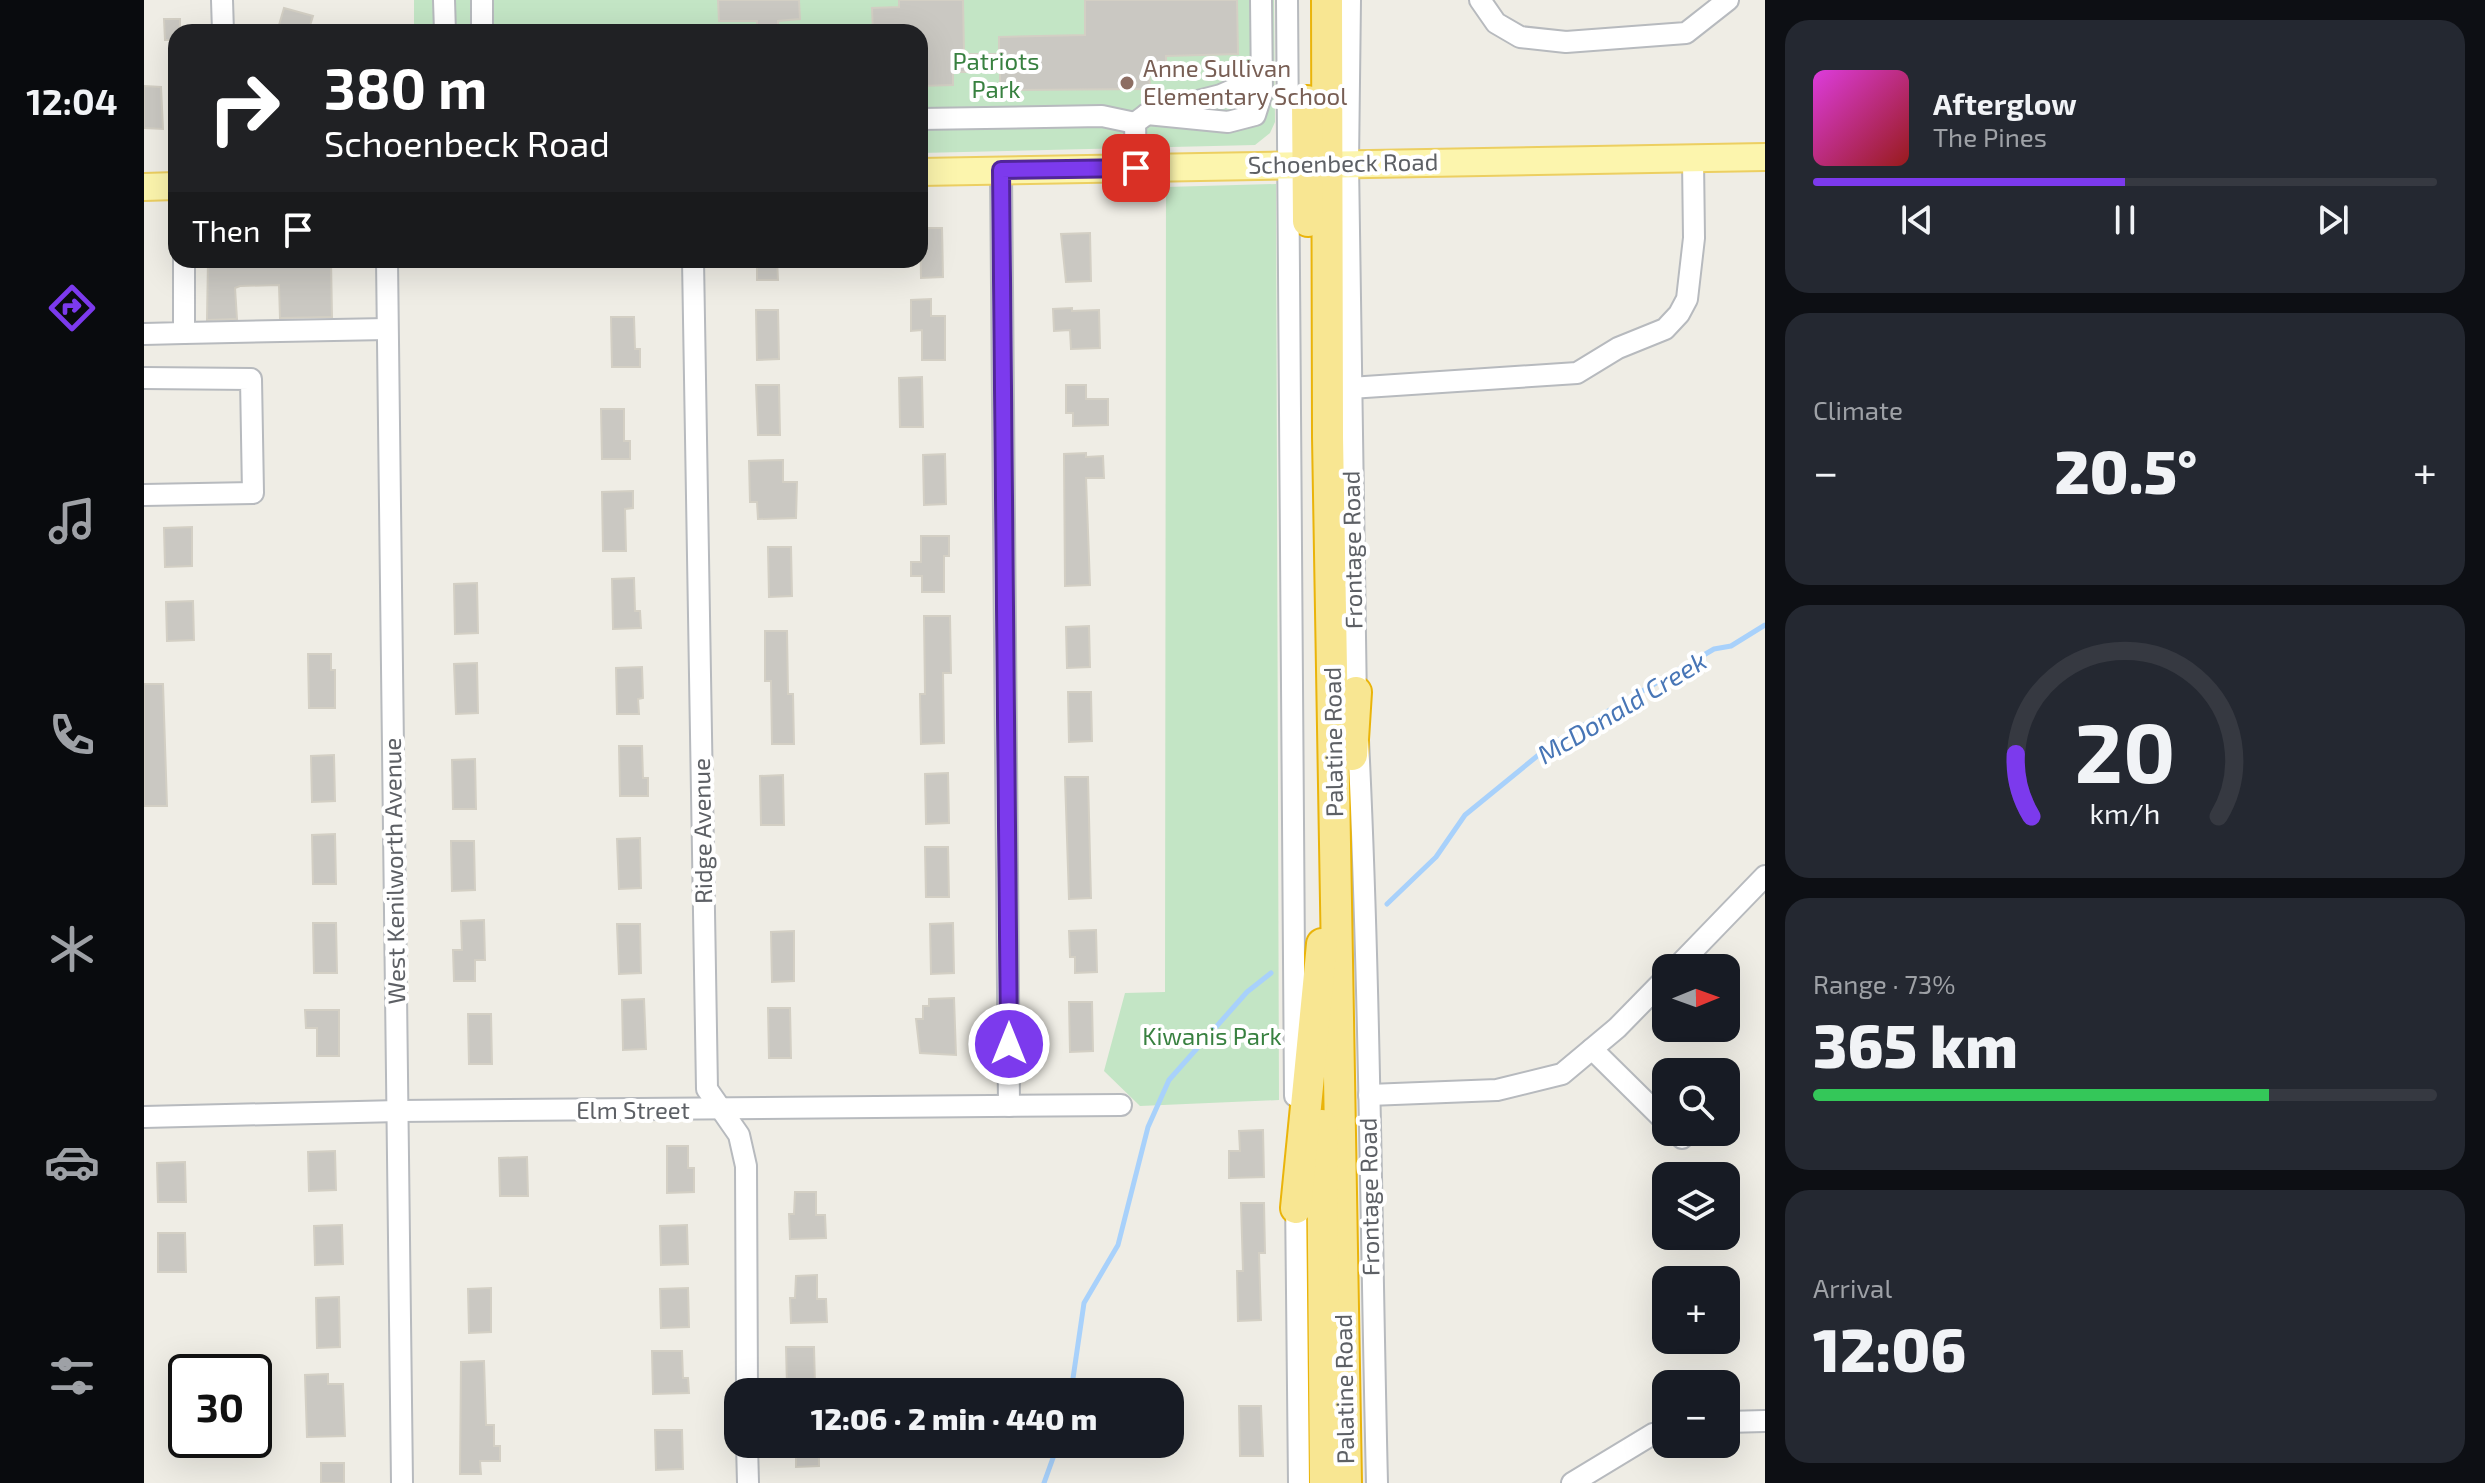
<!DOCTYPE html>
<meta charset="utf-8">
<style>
body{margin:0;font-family:"Exo 2",sans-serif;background:#242831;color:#f1f3f6;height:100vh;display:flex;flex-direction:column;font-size:30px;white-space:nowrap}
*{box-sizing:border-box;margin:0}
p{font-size:26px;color:#9ea1a6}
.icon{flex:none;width:44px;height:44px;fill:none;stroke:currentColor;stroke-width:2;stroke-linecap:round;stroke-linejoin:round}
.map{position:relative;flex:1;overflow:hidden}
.panel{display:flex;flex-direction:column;gap:20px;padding:20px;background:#0d0f14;width:720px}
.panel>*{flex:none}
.hud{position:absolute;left:24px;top:24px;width:760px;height:244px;border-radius:24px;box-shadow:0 8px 32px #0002;background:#202124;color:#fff;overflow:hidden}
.needle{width:52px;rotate:89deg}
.controls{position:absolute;left:1508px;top:954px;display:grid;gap:16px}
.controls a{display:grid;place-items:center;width:88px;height:88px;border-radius:16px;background:#171b24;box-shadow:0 8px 32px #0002;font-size:40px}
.speed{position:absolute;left:24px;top:1354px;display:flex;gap:16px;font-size:40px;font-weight:700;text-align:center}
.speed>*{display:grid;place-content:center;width:104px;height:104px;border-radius:50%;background:#171b24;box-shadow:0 8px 32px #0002;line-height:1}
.speed .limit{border:4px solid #111;border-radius:12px;background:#fff;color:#111}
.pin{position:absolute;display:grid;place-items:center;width:68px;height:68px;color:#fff;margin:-34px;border-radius:16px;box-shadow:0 4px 12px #0006}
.me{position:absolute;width:88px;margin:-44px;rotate:0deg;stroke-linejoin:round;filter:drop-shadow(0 0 6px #0008)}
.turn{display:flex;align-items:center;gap:28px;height:168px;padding:0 24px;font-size:36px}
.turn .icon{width:104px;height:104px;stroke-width:2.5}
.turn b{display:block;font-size:56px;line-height:68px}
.then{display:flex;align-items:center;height:76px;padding:0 24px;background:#0003;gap:16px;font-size:30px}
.big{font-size:60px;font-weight:800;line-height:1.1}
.panel .widget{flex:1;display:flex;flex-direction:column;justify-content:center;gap:12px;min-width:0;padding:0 28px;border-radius:24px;background:#242831}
.panel .dial{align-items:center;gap:0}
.dial svg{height:208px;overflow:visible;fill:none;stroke:#363941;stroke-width:7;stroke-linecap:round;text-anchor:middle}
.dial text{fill:#f1f3f6;stroke:none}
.song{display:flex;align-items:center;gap:24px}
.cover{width:96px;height:96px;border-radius:12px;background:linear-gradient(135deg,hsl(300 70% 55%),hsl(0 70% 35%))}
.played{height:8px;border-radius:4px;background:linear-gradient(90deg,#7c3aed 50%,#363941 50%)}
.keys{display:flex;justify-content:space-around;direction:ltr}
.heat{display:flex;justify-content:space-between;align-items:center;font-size:44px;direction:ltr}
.charge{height:12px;border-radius:6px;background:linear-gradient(90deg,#34c759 73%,#363941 0)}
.trip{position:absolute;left:580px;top:1378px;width:460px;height:80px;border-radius:24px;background:#171b24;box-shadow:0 8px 32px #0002;font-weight:800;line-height:80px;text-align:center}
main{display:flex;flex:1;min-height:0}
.tabs{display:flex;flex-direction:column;width:144px;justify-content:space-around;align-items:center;background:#090b0e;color:#9ea1a6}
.tabs .icon{width:56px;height:56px}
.tabs .active{color:#7c3aed}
.tabs b{font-size:36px;color:#f1f3f6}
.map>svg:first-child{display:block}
</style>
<main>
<nav class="tabs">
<b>12:04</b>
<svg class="icon active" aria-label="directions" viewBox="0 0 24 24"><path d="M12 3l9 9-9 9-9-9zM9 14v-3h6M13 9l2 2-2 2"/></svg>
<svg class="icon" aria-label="music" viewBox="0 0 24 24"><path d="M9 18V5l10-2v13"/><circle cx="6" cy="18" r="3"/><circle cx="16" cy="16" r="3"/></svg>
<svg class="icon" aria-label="phone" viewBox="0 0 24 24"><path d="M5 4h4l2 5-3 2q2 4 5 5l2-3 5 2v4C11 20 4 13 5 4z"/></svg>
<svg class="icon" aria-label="climate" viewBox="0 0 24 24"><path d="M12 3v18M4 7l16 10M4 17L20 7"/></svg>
<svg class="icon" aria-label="car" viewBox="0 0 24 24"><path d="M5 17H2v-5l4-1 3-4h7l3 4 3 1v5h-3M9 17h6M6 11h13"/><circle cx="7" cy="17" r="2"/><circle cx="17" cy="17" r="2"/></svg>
<svg class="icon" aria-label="filters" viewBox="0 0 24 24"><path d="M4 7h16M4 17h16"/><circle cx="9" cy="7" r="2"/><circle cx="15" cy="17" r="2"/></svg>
</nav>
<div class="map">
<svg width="1621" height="1483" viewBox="0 0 1621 1483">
<rect width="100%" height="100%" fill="#efede5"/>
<g fill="#c3e5c5">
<path d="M270,0H1130L1131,122L1126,133L1111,145L776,153V32H270Z"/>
<path d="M1132,184L1135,1100L996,1106L960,1071L981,993L1021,992L1022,187Z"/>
</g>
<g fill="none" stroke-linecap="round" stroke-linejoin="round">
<g stroke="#a8d1fb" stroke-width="5">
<path d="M1243,904L1292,857L1321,815L1408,744L1570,649L1587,646L1621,625"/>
<path d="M927,1392L940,1303L974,1245L1004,1127L1025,1080L1103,992L1127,973"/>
<path d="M900,1483L914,1444"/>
</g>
</g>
<g fill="#cac8c2" stroke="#d3cfc4" stroke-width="2">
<path d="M574,0H655L656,19L634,21V32H613V21H575Z"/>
<path d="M755,0H819L820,54H855V37L941,35V0H1093L1094,54L1022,56V67H1005L1006,89L856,90V72H809V85L776,86V32H729L728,8L755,7Z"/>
<path d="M140,8L169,16L164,32H133Z"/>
<path d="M20,19H36V32H32V40H21Z"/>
<path d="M0,86L17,87L19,129L0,128Z"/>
<path d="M776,228H798L799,277L777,278Z"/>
<path d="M946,233L947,281L922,282L917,234Z"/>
<path d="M64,260H187L188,317L136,318L135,285L96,286L91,288L93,319L63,320Z"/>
<path d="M613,260H633L634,280H613Z"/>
<path d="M787,299V316H801V360H778V330L767,331V300Z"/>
<path d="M928,308V311L955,310L956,348L927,349L926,330L910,331L909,309Z"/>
<path d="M612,310H634L635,359L613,360Z"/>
<path d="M467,317H490L491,349H496V367H468Z"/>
<path d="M778,377L779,427H756L755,378Z"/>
<path d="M612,385H635L636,435H614Z"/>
<path d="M922,385H942V399H964V425L929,426V413H922Z"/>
<path d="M457,409H480V441H486V459H458Z"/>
<path d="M942,453V457L959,456L960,478H942L946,585L921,586L920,454Z"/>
<path d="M801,454L802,504L780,505L779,455Z"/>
<path d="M639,460V482H653L652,518L614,519L613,502H606L605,461Z"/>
<path d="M489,491V508L481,509L482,551H459L458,492Z"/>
<path d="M48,527V566L21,567L20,528Z"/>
<path d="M777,536H805V556H800V592H778V576H767V562H777Z"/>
<path d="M624,547H647L648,596L625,597Z"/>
<path d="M490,578L491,611H496L497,628L469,629L468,579Z"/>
<path d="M333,583L334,633L311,634L310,584Z"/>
<path d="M49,601L50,640L23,641L22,602Z"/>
<path d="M780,616H806L807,673H799L800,743L777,744L776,694H781Z"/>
<path d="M945,626L946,667L923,668L922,627Z"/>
<path d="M621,631H643L644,694H649L650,744H628L627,681H621Z"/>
<path d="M164,654H187V670H191V708H165Z"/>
<path d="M333,663L334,713L312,714L310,664Z"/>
<path d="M498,667L499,698L494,699L495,714H473L472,668Z"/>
<path d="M0,684H19L23,806H0Z"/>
<path d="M924,692H947L948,741L925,742Z"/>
<path d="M475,746H498L499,778H504V796H476Z"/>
<path d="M190,755L191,801L168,802L167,756Z"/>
<path d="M331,759L332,809H309L308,760Z"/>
<path d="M804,773L805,823L782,824L781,774Z"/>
<path d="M639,775L640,825H617L616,776Z"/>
<path d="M921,777H944L947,898L925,899Z"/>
<path d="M191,834L192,884H169L168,835Z"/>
<path d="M496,838L497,888L475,889L473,839Z"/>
<path d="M307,841H330L331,890L308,891Z"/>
<path d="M781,847H804L805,897H782Z"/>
<path d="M340,920L341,960H331V981H310L309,950H318L317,921Z"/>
<path d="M169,923H192L193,973H170Z"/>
<path d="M809,923L810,973L787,974L786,924Z"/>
<path d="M473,924H496L497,973L475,974Z"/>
<path d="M952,930L953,972L931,973V957H926L925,931Z"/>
<path d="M650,931V981L628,982L627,932Z"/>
<path d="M810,998L812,1055L776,1053L772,1019H779V1006H785V999Z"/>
<path d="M500,999L502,1049L479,1050L478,1000Z"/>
<path d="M925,1002H948L949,1051L926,1052Z"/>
<path d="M624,1008H646L647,1058H625Z"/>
<path d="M161,1010H195V1056H173V1028H162Z"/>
<path d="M324,1014H347L348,1064H325Z"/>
<path d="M1119,1130L1120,1177L1085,1178V1151H1096L1095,1131Z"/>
<path d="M523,1146H544V1168H550V1192L523,1193Z"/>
<path d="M191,1151L192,1190L165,1191L164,1152Z"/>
<path d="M383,1157L384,1196H356L355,1158Z"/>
<path d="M41,1162L42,1202H14L13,1163Z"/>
<path d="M651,1192H672V1215H681L682,1238L646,1239L645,1214H650Z"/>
<path d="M1097,1203H1120L1121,1253H1115L1117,1320L1094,1321L1093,1271H1099Z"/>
<path d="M198,1225L199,1264L171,1265L170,1226Z"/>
<path d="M543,1225L544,1264L517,1265L516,1226Z"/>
<path d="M14,1233H41L42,1272H14Z"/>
<path d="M673,1275V1299H682L683,1322L647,1323L646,1298H651L652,1276Z"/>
<path d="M347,1288V1332L325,1333L324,1289Z"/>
<path d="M544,1288L545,1327L517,1328L516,1289Z"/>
<path d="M195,1297L196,1347L173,1348L172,1298Z"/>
<path d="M642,1347H670L671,1386H643Z"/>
<path d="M508,1351H538L539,1378H544L545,1393L509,1394Z"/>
<path d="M340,1361L342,1425H350V1446H356V1461H336L337,1474H316L317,1362Z"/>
<path d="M184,1374V1384H199L201,1436L163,1437L161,1375Z"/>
<path d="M1095,1406H1117L1119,1456H1096Z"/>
<path d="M511,1430H538L539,1469L512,1470Z"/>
<path d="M652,1444H675V1466L652,1467Z"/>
<rect x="177" y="1463" width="23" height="20"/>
</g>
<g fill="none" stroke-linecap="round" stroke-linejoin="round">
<g stroke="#b7babe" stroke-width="24">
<g id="minor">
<path d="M78,0L79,32"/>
<path d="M300,0L301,32"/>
<path d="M338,0V32"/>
<path d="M1143,0L1151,1096"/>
<path d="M1206,0L1204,163L1212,704"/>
<path d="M1336,0L1352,23L1376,37L1422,42L1542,33L1584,0"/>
<path d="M1003,114L1084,122L1111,115L1118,93L1117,0"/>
<path d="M776,119L958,116L991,123"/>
<path d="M992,168L991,123L1003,114L1077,95L1118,77"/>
<path d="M857,170L865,1106"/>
<path d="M243,260L258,1483"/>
<path d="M549,260L563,1089L595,1135L602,1166L603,1392"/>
<path d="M40,333L243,329"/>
<path d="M0,334L40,333V260"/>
<path d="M0,378L107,379L109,493L0,495"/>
<path d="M1206,388L1433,373L1474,348L1521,329L1535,314L1543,299L1550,238L1549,160"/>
<path d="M1214,740C1226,987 1227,1235 1233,1483"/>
<path d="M1532,968L1621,876"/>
<path d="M1448,1049L1522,1122"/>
<path d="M1225,1095L1353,1090L1418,1074L1473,1028L1522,978"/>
<path d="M0,1117L255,1111L977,1105"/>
<path d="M1532,1132L1538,1138"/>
<path d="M1152,1196L1155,1483"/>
<path d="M1582,1422L1621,1421"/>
<path d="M603,1444L604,1483"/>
<path d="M1428,1483L1509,1434L1522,1431"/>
</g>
</g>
<g stroke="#eccf61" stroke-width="30">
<g id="major">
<path d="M776,172L1621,157"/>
<path d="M0,187L32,186"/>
</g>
</g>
<g stroke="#eab40a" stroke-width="34">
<g id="highway">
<path d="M1183,0L1184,437L1202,1483"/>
<path d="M1163,101L1164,221"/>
<path d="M1208,755L1212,692"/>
<path d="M1178,1125L1181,1483"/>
<path d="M1152,1208L1178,944"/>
</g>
</g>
<use href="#minor" stroke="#fff" stroke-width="20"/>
<use href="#major" stroke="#fcf5ad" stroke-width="26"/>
<use href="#highway" stroke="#f8e692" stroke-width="30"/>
</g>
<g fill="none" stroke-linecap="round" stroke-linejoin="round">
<g stroke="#51269a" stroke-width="20">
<path id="route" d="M865,1044L857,170L992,168"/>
</g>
<use href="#route" stroke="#7c3aed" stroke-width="14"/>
</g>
<circle fill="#8d6e63" stroke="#fff" stroke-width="3" cx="983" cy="83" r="8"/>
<g text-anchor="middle" stroke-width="8" stroke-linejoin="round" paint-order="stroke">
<g font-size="24" fill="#388140" stroke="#fff">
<text x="852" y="70">Patriots<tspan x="852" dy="28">Park</tspan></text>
<text x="1068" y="1045">Kiwanis Park</text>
</g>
<g font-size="24" fill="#785e54" stroke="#fff" text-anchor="start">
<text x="999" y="77">Anne Sullivan<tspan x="999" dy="28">Elementary School</tspan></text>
</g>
<g font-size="24" fill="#5d6065" stroke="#fff">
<text transform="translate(1199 164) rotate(-1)" y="8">Schoenbeck Road</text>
<text transform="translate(1209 550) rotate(-91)" y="8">Frontage Road</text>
<text transform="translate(1190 742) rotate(-91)" y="8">Palatine Road</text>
<text transform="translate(559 831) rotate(-91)" y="8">Ridge Avenue</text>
<text transform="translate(251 871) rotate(-91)" y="8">West Kenilworth Avenue</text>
<text x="489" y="1119">Elm Street</text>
<text transform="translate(1226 1197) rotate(-91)" y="8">Frontage Road</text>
<text transform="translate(1201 1389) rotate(-91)" y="8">Palatine Road</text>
</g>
<g font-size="26" font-style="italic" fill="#4876b6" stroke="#fff">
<text transform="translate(1478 708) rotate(-31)" y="9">McDonald Creek</text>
</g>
</g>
</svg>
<div class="controls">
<a><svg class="needle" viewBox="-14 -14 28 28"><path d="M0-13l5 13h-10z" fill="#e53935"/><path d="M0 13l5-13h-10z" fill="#9ea1a6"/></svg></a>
<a><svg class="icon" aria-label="search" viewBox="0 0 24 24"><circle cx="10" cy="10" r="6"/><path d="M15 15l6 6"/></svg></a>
<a><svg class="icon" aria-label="layers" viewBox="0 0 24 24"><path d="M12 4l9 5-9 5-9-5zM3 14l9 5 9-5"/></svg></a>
<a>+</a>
<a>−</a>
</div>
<div class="speed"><div class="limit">30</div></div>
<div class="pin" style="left:992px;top:168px;background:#d93025"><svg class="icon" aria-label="arrive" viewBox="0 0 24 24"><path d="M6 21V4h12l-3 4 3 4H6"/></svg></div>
<svg class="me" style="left:865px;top:1044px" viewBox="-20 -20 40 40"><circle r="17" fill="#7c3aed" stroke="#fff" stroke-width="3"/><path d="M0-11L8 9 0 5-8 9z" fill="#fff"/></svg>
<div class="trip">12:06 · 2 min · 440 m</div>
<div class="hud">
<div class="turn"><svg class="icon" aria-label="right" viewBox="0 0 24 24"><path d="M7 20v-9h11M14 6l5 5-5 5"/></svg><div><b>380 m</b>Schoenbeck Road</div></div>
<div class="then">Then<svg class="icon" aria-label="arrive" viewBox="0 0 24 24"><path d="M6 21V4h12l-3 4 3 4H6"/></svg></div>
</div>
</div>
<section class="panel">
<div class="widget">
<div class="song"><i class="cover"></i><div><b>Afterglow</b><p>The Pines</p></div></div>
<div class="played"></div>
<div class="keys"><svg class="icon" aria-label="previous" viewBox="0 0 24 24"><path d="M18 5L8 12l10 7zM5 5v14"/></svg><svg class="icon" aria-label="pause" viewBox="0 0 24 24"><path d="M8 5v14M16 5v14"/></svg><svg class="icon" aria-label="next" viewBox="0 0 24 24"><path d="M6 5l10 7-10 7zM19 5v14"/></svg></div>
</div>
<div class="widget"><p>Climate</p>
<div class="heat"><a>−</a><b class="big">20.5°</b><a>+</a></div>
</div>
<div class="widget dial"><svg viewBox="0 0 100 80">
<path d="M14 69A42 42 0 1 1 86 69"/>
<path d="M14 69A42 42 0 0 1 8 45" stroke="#7c3aed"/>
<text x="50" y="56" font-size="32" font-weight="700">20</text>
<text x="50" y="72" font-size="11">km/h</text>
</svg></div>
<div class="widget"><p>Range · 73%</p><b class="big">365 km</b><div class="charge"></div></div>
<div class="widget"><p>Arrival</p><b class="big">12:06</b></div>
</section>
</main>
